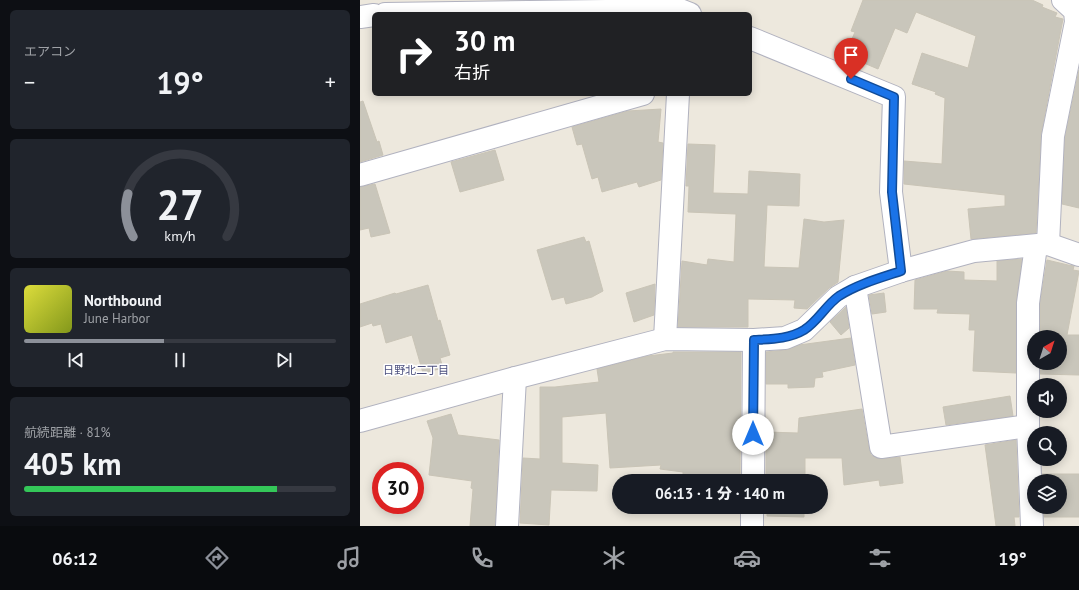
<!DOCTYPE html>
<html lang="ja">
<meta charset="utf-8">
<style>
body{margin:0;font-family:"PT Sans","Noto Sans JP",sans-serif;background:#20242c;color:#f1f3f6;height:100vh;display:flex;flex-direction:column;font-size:15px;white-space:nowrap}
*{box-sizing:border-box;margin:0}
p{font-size:13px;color:#9ea1a6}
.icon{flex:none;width:22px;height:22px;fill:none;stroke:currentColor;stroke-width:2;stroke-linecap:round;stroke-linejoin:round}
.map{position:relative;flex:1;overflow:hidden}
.sheet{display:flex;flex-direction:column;gap:10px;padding:10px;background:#0d0f14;width:360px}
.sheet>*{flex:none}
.top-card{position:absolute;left:12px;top:12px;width:380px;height:84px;border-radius:6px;box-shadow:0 2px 10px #0003;background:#202124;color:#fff;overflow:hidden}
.needle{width:26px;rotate:39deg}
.tools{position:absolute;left:667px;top:330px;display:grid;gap:8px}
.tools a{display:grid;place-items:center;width:40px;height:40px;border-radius:50%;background:#171b24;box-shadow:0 2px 10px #0003;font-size:20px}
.speed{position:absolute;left:12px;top:462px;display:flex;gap:8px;font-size:20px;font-weight:700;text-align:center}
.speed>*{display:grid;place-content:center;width:52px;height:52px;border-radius:50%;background:#171b24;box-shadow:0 2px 10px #0003;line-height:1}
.speed .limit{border:6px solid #d22;background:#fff;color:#111}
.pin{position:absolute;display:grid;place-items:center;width:34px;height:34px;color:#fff;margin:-41px -17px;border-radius:50% 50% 50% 0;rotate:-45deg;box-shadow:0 0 4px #0007}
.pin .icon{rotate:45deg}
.me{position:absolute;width:44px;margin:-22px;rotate:0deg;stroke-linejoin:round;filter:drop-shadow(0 0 3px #0008)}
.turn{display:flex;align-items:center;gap:14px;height:84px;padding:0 16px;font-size:18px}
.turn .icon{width:52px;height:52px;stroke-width:2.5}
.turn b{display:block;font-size:28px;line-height:34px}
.big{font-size:30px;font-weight:800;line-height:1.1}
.sheet .tile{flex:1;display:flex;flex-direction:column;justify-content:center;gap:6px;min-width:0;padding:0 14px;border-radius:6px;background:#20242c}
.sheet .dial{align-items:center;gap:0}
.dial svg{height:104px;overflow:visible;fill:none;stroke:#363941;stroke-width:7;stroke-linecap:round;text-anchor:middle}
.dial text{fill:#f1f3f6;stroke:none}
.song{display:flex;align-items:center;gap:12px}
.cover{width:48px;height:48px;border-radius:6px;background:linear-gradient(135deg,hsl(60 70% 55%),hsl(70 70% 35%))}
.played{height:4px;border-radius:2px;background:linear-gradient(90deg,#8c9099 45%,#363941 45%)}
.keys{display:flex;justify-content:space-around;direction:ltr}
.heat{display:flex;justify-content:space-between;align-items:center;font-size:22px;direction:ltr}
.charge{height:6px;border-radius:3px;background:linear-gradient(90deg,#34c759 81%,#363941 0)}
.trip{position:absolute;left:252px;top:474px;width:216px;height:40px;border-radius:20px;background:#171b24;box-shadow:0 2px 10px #0003;font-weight:800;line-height:40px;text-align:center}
.dock{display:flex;height:64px;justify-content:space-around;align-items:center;background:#090b0e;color:#9ea1a6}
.dock .icon{width:28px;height:28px}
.dock .active{color:#8c9099}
.dock b{font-size:18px;color:#f1f3f6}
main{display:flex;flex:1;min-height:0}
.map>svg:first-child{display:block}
</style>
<main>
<section class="sheet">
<div class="tile"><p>エアコン</p>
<div class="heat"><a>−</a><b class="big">19°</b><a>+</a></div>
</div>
<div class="tile dial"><svg viewBox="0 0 100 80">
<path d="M14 69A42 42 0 1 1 86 69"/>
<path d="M14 69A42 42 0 0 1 10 36" stroke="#8c9099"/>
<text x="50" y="56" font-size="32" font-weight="700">27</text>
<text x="50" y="72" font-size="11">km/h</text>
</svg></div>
<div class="tile">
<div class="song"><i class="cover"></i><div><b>Northbound</b><p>June Harbor</p></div></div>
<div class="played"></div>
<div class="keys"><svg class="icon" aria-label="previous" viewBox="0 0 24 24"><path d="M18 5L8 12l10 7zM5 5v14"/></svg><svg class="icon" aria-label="pause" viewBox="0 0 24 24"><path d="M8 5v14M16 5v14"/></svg><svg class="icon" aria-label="next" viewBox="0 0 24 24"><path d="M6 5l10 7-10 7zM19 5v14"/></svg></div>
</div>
<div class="tile"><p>航続距離 · 81%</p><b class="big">405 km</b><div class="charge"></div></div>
</section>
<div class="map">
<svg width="719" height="526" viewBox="0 0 719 526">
<rect width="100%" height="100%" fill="#ede8dd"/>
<g fill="#c9c6bb" stroke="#c9c4b6">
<path d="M503,0H672L683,5L682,7L697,13L695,17L703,19L681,134L676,233L611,239L608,209L645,206V195L544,184V161L582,164L585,98L575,94L576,92L552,84L562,53L608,68L616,36L556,12L547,33L535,28L518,69L485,55L495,32L491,31Z"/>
<path d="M719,70V208L702,204L705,138Z"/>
<path d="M3,101L17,142L19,141L23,155L0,162V102Z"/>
<path d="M301,109L298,142L303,143L301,180L279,187L277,182L242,192L238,177L232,179L222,144L217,145L212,127L268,111Z"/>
<path d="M328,144L355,145L353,193L388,194L389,171L440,174L439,206L407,205L404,267L439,268L444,219L464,222L484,220L478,282L469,288L447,309L434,308L435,300L388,299V327H318L322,261L347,265L348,259L374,262L376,214L328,212L329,186H326Z"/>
<path d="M135,150L144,180L100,192L91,162Z"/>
<path d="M15,184L30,233L11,237L9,228L0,230V187Z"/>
<path d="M224,237L226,242L229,241L243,291L232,297L206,304L204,297L192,300L177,250Z"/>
<path d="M662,259L656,303V373L613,371L615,330H609L610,314L577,313L578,309H554L555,280L587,271L604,272V280L637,281V261Z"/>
<path d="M687,260L708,265L714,266L713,270L719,271L707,335H719V375L680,374V363H700V337H680V304Z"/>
<path d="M295,284L294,315L274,322L266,293Z"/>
<path d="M68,285L78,321L80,320L90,355L80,358L83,368L63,373L52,335L26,343L21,324L13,326L12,323L0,327V304L35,293L36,294Z"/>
<path d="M524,293L526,312L512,314L509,295Z"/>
<path d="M486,307L489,328L481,335L470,322Z"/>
<path d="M491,338L495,365L462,372L463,377L455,378L454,387L428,388V384H406V352L426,350L439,345Z"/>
<path d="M313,352H381L380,481H323V472L300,469L301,465L250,468L246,413L202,417V463L238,465L237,491L191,490L189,525L160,523L163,458L180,459V387H195L239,382L237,369L288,356L313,353Z"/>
<path d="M650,396L653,416L586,425L583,407Z"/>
<path d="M502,409L509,449L511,455L516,458L522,459L540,457L543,483L520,486L519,480L484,485L482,458H445V481H406V432L438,433L439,418Z"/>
<path d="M91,414L98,435L139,440L135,526H110L113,489L111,488L112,481L69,475L73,438L67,421Z"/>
<path d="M656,440L659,517H654L655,526H636L625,445Z"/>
<path d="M682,474H719V517H684V507H700V481H683Z"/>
<path d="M404,507H444V517L407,516V508Z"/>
</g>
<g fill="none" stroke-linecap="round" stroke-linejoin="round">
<g stroke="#b1b2bf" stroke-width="24">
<g id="minor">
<path d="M25,14L320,10L330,14"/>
<path d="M0,17L14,15"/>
<path d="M390,38L534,97L531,192L541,271"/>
<path d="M0,175L283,94"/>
<path d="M688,244L693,136L716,22L715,11L703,0"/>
<path d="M495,287L521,447L668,426"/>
<path d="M305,339L318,94"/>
<path d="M0,421L155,378L305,339L394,340L425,338L444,330L478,297L495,287L541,271L614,251L688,244L719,255"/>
<path d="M393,481L394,340"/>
<path d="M147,526L155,378"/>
<path d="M392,526V507"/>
<path d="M672,526L668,426V303L676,246"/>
</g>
</g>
<use href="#minor" stroke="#fff" stroke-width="22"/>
</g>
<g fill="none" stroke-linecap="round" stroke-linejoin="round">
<g stroke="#114b97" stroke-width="10">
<path id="route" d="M393,434L394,340C411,339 429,339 444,330C458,321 466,305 479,296C498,284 520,278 541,271L532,192L534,97L491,79"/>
</g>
<use href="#route" stroke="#1a73e8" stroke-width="7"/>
</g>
<g text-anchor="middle" stroke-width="3" stroke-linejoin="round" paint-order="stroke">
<g font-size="11" fill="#4a4e7d" stroke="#fff">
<text x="56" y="374">日野北二丁目</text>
</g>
</g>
</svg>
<div class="tools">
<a><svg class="needle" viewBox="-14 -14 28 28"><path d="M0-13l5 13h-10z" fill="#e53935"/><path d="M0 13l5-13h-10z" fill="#9ea1a6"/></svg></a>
<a><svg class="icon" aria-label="sound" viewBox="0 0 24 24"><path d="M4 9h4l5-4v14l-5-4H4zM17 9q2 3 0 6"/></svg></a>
<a><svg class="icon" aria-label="search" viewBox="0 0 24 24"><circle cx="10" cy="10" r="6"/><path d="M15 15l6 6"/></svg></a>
<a><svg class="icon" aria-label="layers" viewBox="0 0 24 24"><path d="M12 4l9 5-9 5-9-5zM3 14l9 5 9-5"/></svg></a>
</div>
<div class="speed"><div class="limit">30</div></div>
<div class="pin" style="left:491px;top:79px;background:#d93025"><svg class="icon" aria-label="arrive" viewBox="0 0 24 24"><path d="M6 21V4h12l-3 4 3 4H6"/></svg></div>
<svg class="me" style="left:393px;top:434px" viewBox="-20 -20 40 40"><circle r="19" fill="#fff"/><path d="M0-13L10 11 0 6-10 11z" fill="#1a73e8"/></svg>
<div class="trip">06:13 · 1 分 · 140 m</div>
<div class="top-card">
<div class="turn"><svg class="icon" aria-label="right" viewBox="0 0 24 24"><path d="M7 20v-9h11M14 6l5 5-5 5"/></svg><div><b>30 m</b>右折</div></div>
</div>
</div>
</main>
<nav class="dock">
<b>06:12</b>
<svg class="icon active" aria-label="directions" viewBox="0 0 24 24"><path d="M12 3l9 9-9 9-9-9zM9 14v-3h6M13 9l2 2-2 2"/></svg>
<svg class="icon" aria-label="music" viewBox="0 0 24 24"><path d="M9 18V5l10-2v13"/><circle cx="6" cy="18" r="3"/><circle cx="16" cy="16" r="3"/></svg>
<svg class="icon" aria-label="phone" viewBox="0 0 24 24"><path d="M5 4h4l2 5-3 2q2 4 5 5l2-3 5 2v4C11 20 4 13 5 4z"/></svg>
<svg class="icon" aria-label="climate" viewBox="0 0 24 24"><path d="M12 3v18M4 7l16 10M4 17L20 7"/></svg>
<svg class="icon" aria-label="car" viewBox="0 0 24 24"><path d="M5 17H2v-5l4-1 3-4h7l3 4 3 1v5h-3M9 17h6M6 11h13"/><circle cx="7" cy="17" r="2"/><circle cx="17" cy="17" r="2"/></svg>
<svg class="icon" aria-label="filters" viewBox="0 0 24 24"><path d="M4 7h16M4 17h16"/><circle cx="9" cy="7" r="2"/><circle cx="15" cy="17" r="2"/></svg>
<b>19°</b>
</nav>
